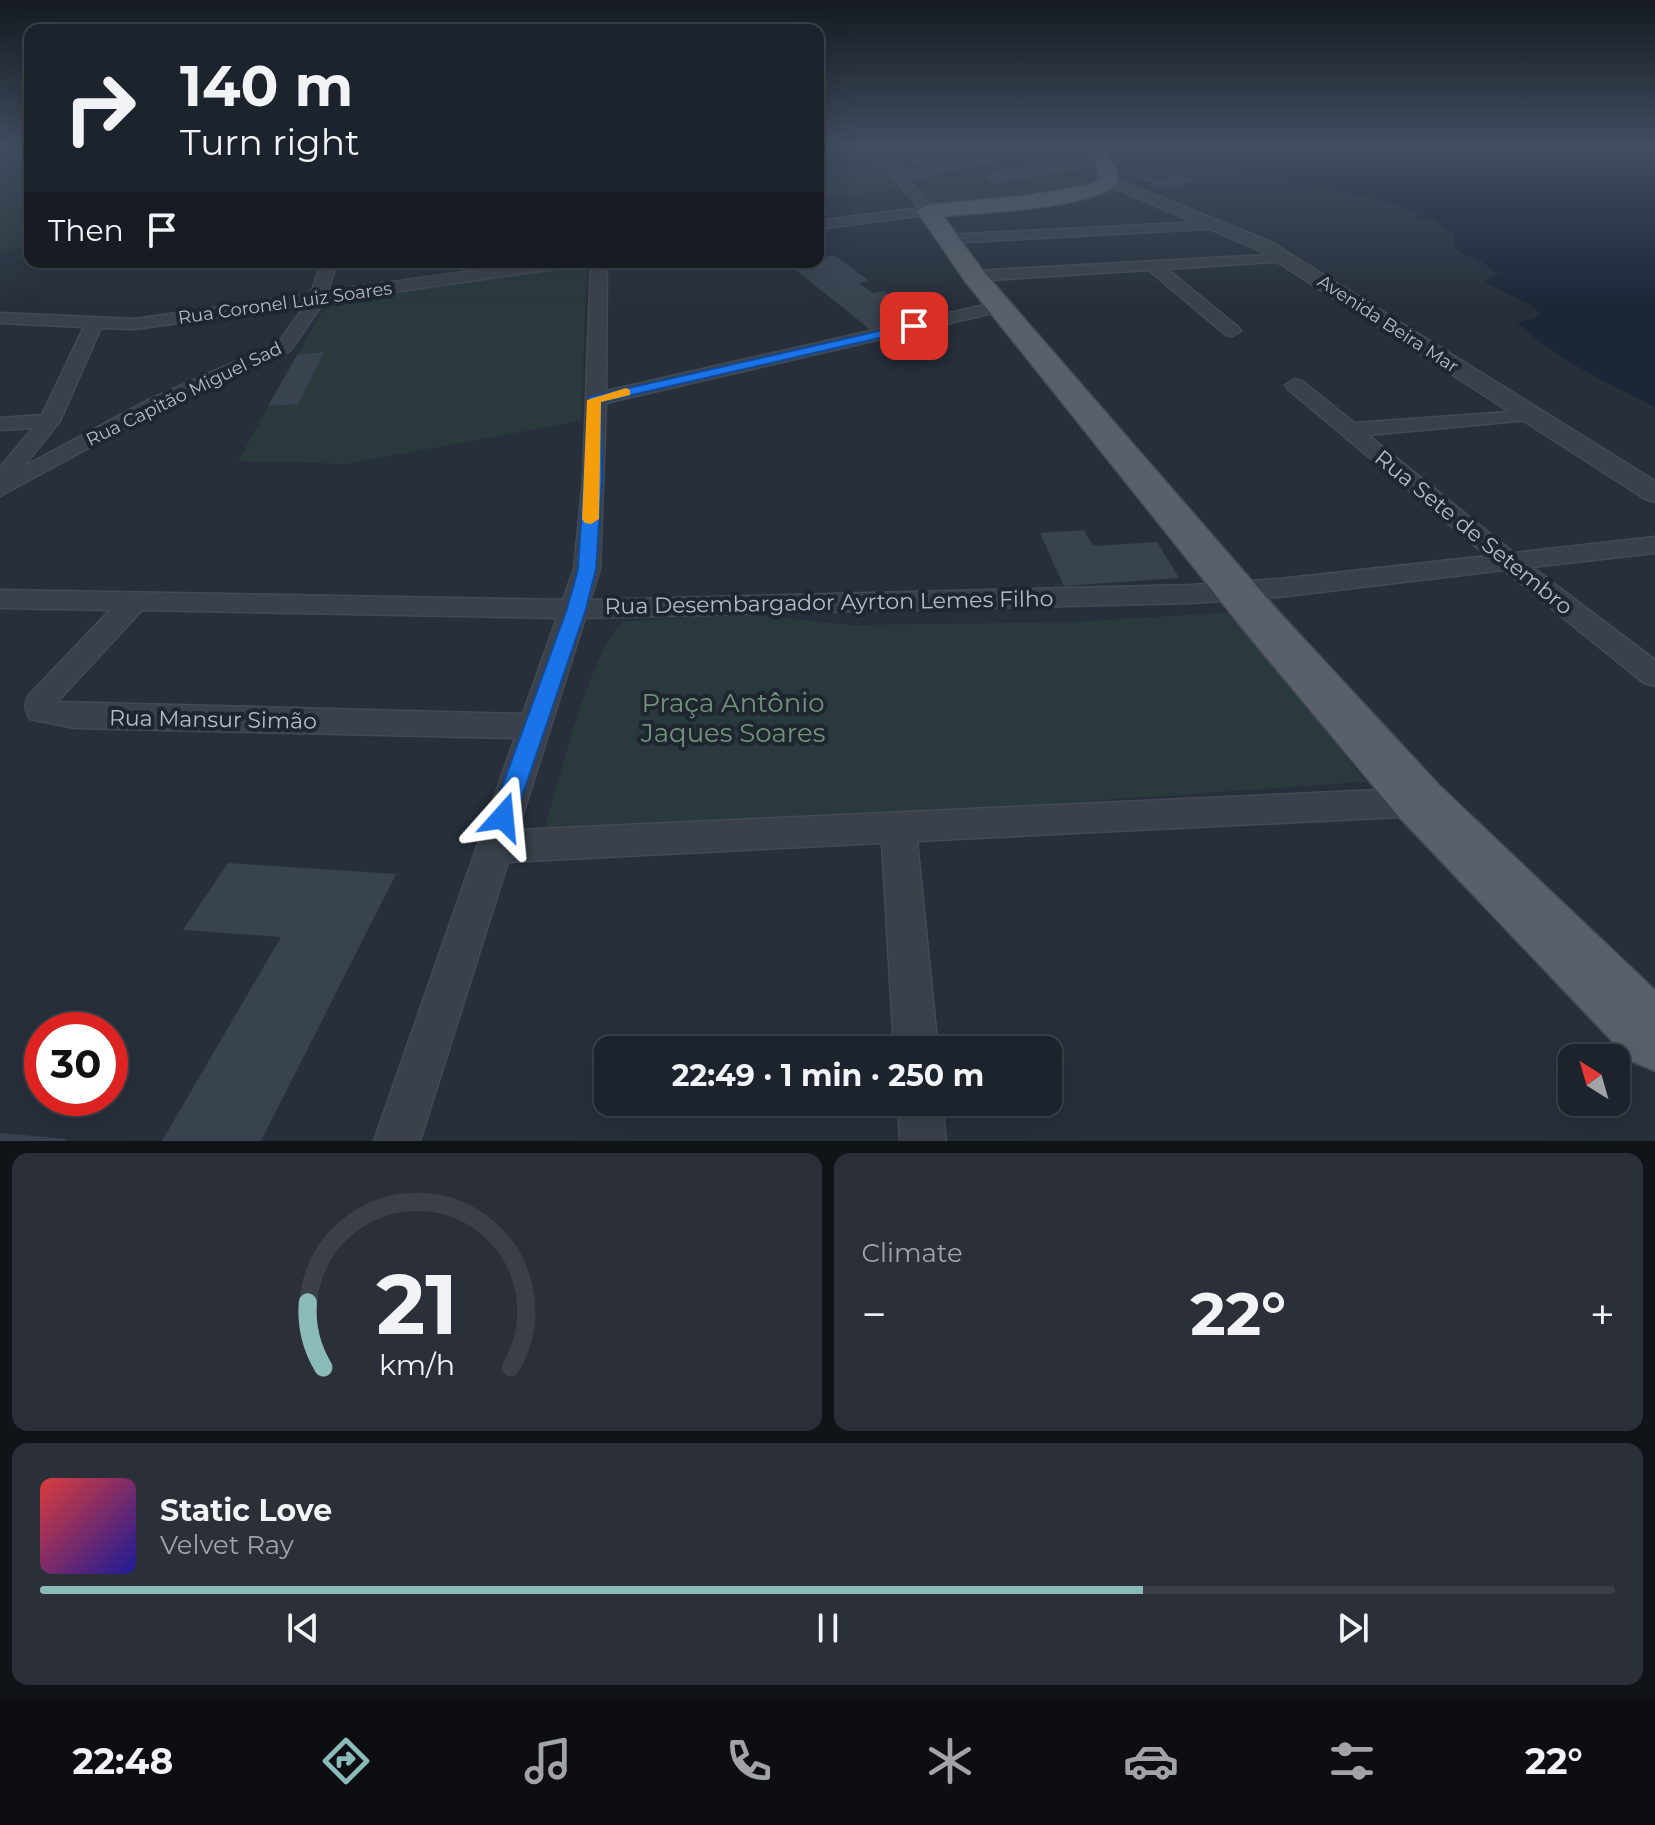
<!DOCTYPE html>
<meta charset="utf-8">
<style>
body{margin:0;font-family:Montserrat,sans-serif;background:#2a2f38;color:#f1f3f6;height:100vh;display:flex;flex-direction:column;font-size:30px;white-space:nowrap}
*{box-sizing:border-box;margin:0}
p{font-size:26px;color:#a0a4a9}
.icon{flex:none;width:44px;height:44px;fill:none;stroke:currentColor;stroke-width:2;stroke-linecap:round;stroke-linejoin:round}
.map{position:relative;height:1141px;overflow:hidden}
.sheet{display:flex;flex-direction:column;gap:12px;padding:12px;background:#101318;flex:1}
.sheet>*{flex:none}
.top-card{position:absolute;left:24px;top:24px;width:800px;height:244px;border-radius:16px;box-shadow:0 8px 32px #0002,0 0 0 2px #3b4048;background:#1d232c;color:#f1f3f6;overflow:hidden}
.needle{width:52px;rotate:323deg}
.tools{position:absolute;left:1558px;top:1044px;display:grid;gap:16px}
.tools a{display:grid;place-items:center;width:72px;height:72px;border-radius:16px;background:#1d232c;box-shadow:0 8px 32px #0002,0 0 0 2px #3b4048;font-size:40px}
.speed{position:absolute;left:24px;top:1012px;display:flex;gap:16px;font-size:40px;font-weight:700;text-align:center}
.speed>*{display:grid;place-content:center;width:104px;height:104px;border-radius:50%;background:#1d232c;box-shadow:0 8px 32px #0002,0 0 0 2px #3b4048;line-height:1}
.speed .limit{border:12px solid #d22;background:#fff;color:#111}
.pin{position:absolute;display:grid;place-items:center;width:68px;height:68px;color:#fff;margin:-34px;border-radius:16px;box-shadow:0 4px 12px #0006}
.me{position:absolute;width:88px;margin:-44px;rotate:18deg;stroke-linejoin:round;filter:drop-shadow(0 0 6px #0008)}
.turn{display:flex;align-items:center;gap:28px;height:168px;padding:0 24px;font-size:36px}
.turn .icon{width:104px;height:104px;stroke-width:2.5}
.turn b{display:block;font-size:56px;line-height:68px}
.then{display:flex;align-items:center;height:76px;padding:0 24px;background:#0003;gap:16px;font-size:30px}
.big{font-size:60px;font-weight:700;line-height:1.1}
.sheet .card{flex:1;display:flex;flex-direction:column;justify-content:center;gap:12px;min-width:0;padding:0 28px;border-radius:16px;background:#2a2f38}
.sheet .dial{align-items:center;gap:0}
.dial svg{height:208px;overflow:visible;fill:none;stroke:#3b4048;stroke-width:7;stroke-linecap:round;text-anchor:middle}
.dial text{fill:#f1f3f6;stroke:none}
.song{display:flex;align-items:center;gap:24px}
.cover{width:96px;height:96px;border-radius:12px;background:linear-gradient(135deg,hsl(0 70% 55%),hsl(240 70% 35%))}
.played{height:8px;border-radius:4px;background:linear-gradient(90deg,#8bbbb9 70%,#3b4048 70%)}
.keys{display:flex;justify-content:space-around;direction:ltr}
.heat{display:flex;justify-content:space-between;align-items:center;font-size:44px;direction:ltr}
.sheet .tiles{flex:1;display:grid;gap:12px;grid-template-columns:1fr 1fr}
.card:last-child{grid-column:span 2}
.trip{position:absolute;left:594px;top:1036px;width:468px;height:80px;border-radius:16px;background:#1d232c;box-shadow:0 8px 32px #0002,0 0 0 2px #3b4048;font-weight:700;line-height:80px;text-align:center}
.tabs{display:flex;height:128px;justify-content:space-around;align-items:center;background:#0c0e12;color:#a0a4a9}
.tabs .icon{width:56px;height:56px}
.tabs .on{color:#8bbbb9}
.tabs b{font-size:36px;color:#f1f3f6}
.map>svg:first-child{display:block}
</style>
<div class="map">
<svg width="1655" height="1141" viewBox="0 0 1655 1141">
<rect width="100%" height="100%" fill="#272f3b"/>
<g fill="#29393c">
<path d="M0,145H30V247L0,252Z"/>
<path d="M872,145H1084L1096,152L1108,183L932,210L913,188L818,199V166L832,169L852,165L859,149Z"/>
<path d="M587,264L581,421L346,464L238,461L327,303Z"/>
<path d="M1233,612L1366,782L858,817L544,830C558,784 591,650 622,622L736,613L852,625L1071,622Z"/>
</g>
<g fill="#1b2637">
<path d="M818,145H872L861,148L865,150C858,169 835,169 818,166Z"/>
<path d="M1186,145H1655V407C1606,382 1557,360 1517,322L1534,319L1541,314L1528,303L1487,283L1485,281L1498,274L1484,263L1454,249L1455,234L1433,220L1416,219L1419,214L1384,201L1212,163Z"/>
</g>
<g fill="#394350">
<path d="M923,147L958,156L928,165L904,160L925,153L913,150Z"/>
<path d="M1179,175L1196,180L1168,189L1138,178L1145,176L1157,180Z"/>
<path d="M834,255L869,281L859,283L873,293L884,291L924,320L872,331L787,263L818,262V258Z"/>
<path d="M324,352L298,404L268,406L297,355Z"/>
<path d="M1084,530L1093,546L1157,542L1179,578L1064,586L1040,533Z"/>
<path d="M228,863L396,874L261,1141H162L281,937L183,930Z"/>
<path d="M0,1133L65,1139V1141H0Z"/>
</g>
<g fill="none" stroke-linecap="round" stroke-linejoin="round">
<g stroke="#434a54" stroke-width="3">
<g id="minor">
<path d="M875,145H887L884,149L902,173L1040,145H1061L907,179L933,208V214L818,229V221L919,208L876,156L872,148Z"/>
<path d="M1102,158L1106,159V163L995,182L989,178L995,174Z"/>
<path d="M1220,221L1227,225L1225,228L947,243L940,239L947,235Z"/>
<path d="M1284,254L1289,255V261L1167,269L1238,327L1241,331L1232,336L1226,335L1149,270L974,281L966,276L974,271Z"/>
<path d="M321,262H337L328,291L536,262H576L568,267L324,302L290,351L162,408L0,496V467L33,428L0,430V418L42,415L84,327L0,323V313L135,319L311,294ZM305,305L278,343L148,400L23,467L60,421L101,328L135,329Z"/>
<path d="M591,262H607L606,391L1002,301L1010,306L1002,311L606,403L600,569L590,600L1191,585L1279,579L1487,556L1288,389L1285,385L1295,379L1302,381L1354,423L1535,410L1538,414L1528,420L1368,435L1514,553L1655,537V553L1532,567L1655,660V686L1644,683L1504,570L1279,597L1191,603L585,618L518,830L1420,788L1432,792L1437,802L1432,812L1420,816L917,841L938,1050H894L882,843L508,862L420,1141H374L515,738L75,728L30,719C25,710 24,705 29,695L110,610L0,608V590L563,600L574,569L583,479ZM142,610L557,618L523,714L57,702Z"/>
<path d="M898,1102H942L946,1141H900Z"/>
</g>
</g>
<g stroke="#434a54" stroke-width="3">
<path id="tertiary" d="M1108,176L1271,242L1655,481V502L1645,499L1259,250L1103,183V177Z"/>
</g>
<g stroke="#434a54" stroke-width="3">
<path id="primary" d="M1082,145H1100L1115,166L1118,183C1097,208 977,213 943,216L983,271L1279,612L1440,786L1655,990V1071L1631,1061L1400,818L1247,634L965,281L917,211L928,205L1023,196L1089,185L1098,180L1097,166Z"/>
</g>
<use href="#minor" fill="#3a414b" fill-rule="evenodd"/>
<use href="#tertiary" fill="#3a414b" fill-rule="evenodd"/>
<use href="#primary" fill="#59606b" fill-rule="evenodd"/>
</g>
<linearGradient id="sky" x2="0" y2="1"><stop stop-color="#151a20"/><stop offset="0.48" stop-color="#414d60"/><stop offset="1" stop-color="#414d60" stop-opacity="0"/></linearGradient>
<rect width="1655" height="305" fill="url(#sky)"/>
<path fill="#1a73e8" stroke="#114b97" stroke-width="2" d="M914,323L920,326L918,329L601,402L602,479L596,569L586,609L515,817L512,824L503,827L495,824L491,817L567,609L578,569L589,397Z"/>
<path fill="#f59e0b" d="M626,388L630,390V395L601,402L599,519L591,524L585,523L582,519L587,400Z"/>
<g text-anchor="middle" stroke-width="8" stroke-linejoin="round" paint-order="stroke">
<g font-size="18" fill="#b6bcc6" stroke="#1f2630">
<text transform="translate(285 303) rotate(-8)" y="6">Rua Coronel Luiz Soares</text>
<text transform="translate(1388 324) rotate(33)" y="6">Avenida Beira Mar</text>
<text transform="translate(184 394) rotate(-26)" y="6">Rua Capitão Miguel Sad</text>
</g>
<g font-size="22" fill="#b6bcc6" stroke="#1f2630">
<text transform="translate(1474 532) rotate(39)" y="8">Rua Sete de Setembro</text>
<text transform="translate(829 602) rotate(-1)" y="8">Rua Desembargador Ayrton Lemes Filho</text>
<text transform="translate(213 719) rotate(1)" y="8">Rua Mansur Simão</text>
</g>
<g font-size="26" fill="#70947a" stroke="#1f2630">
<text x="733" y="712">Praça Antônio<tspan x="733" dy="30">Jaques Soares</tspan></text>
</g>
</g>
</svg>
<div class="tools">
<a><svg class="needle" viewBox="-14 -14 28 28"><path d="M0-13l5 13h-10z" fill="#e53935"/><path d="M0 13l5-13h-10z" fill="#a0a4a9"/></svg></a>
</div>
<div class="speed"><div class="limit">30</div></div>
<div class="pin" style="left:914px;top:326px;background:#d93025"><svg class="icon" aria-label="arrive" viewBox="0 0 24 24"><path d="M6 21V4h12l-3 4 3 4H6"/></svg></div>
<svg class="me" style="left:503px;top:817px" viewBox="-20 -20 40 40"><path d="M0-17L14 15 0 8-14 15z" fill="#1a73e8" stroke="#fff" stroke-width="4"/></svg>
<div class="trip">22:49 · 1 min · 250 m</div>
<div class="top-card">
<div class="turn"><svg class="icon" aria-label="right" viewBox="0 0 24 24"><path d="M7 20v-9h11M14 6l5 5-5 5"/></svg><div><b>140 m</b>Turn right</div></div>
<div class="then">Then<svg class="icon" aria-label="arrive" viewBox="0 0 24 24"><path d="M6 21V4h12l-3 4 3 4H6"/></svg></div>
</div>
</div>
<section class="sheet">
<div class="tiles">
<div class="card dial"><svg viewBox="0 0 100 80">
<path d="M14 69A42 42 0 1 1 86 69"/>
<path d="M14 69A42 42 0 0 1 8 44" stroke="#8bbbb9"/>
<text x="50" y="56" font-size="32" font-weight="700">21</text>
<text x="50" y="72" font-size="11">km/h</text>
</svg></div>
<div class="card"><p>Climate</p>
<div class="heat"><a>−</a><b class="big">22°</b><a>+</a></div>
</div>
<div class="card">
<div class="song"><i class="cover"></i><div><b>Static Love</b><p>Velvet Ray</p></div></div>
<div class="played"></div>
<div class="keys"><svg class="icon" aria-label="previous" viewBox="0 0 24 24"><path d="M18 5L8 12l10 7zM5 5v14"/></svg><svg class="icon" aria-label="pause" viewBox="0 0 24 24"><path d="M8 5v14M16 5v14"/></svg><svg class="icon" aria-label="next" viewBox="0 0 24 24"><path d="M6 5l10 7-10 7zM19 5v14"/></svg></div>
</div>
</div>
</section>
<nav class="tabs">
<b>22:48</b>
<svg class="icon on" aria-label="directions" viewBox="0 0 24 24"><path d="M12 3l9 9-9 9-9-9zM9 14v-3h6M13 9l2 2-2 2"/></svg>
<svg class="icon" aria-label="music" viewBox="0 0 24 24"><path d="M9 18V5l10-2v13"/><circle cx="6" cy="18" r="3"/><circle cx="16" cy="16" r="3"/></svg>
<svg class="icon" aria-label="phone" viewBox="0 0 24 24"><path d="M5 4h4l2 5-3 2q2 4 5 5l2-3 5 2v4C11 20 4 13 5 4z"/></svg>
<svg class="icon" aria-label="climate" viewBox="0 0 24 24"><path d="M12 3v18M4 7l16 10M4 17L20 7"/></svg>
<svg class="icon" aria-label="car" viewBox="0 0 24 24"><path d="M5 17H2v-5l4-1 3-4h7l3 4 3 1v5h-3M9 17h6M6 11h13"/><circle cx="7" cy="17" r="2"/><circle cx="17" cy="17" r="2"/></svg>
<svg class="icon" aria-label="filters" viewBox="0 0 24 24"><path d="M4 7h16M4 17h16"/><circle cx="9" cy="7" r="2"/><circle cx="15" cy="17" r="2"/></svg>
<b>22°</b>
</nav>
